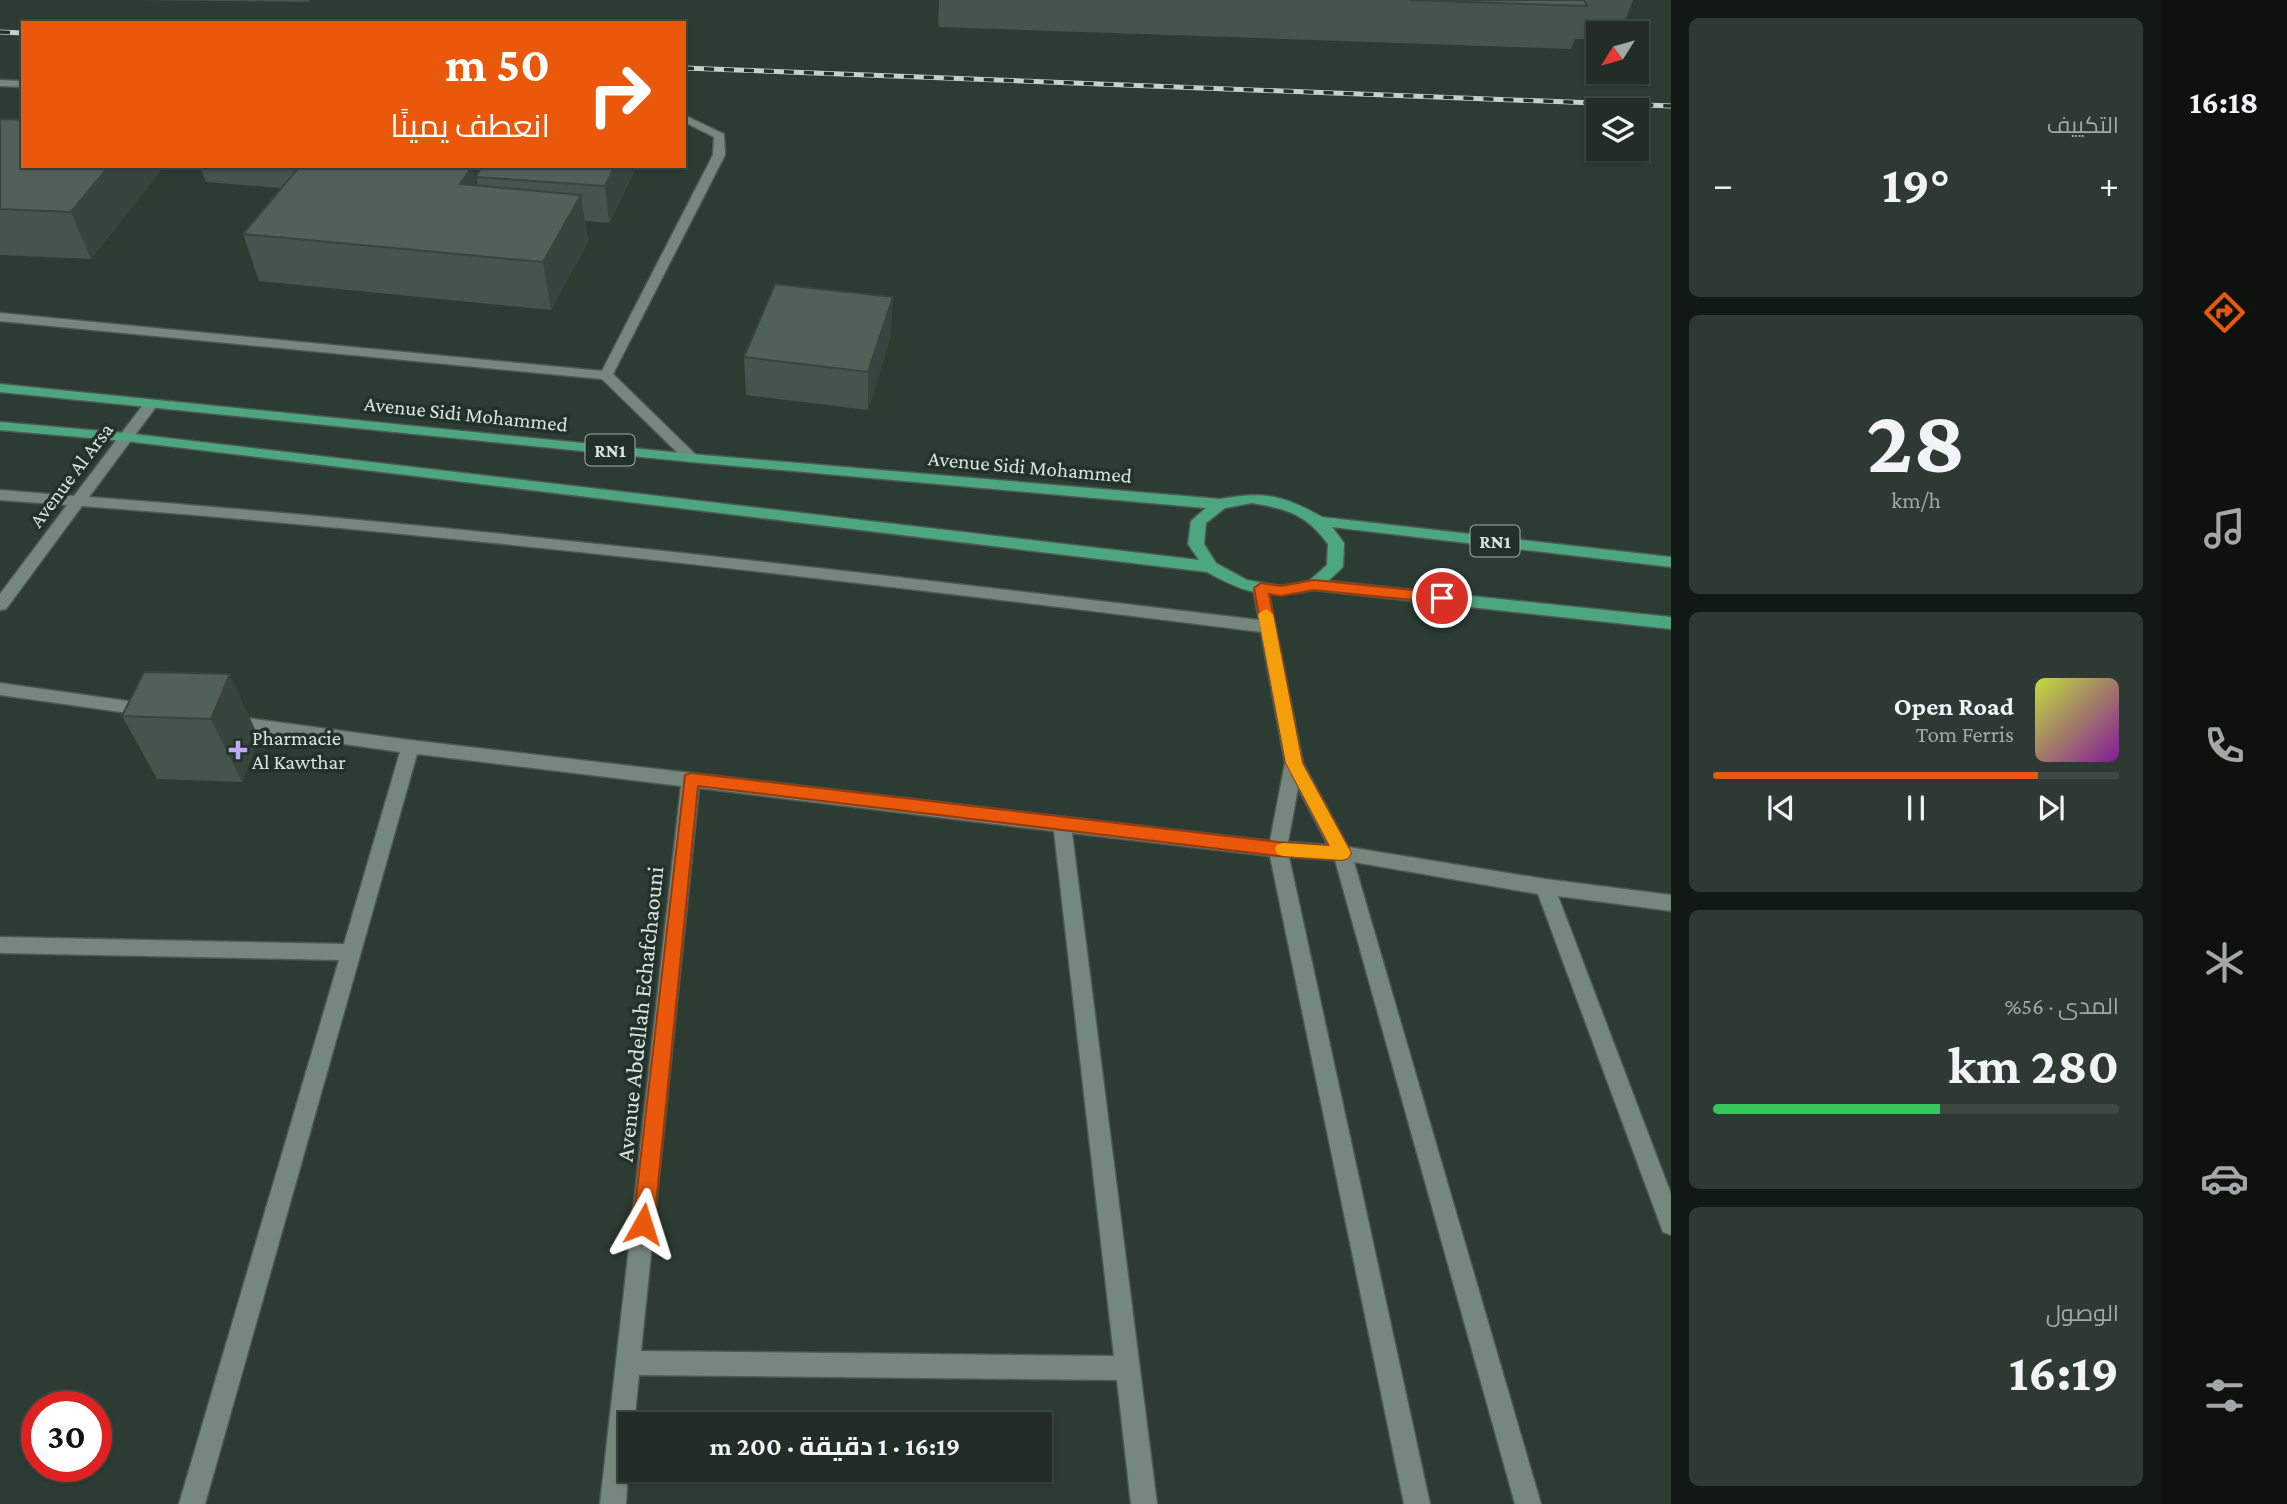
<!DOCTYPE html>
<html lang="ar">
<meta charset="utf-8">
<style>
body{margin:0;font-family:"Crimson Pro",Cairo,serif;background:#2d3932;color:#f1f3f6;direction:rtl;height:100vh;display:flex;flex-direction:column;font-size:26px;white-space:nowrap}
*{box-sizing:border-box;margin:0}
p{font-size:23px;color:#a2a8a7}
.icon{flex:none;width:38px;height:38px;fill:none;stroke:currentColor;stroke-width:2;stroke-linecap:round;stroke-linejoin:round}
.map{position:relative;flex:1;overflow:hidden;direction:ltr}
.drawer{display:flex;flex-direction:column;gap:18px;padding:18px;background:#121915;width:490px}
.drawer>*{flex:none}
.top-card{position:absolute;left:21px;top:21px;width:665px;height:147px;border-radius:0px;box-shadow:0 2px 5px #0004,0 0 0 2px #3e4943;direction:rtl;background:#ea580c;color:#fff;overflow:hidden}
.needle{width:46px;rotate:233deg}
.controls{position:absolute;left:1586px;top:21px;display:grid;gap:14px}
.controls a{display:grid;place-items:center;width:63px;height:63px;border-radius:0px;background:#212d26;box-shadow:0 2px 5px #0004,0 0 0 2px #3e4943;font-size:35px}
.speed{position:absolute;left:21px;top:1391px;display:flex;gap:14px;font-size:35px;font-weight:700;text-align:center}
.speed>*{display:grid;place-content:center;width:91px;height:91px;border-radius:50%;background:#212d26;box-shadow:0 2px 5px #0004,0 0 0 2px #3e4943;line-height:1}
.speed .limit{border:10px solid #d22;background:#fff;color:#111}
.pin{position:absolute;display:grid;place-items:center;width:60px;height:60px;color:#fff;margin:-30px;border:4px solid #fff;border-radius:50%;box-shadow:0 2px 7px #0007}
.me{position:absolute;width:77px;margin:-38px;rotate:6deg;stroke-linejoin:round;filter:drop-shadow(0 0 5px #0008)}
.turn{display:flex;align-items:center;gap:24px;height:147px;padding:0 21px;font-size:32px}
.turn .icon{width:91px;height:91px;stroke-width:2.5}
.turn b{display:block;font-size:49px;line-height:60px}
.big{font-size:52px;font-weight:700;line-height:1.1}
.drawer .tile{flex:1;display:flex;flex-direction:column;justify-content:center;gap:10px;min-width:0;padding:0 24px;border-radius:10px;background:#2d3932}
.drawer .dial{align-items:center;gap:0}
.dial b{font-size:91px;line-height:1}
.song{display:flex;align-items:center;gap:21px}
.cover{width:84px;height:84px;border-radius:10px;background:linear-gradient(135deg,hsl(70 70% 55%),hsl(290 70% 35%))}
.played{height:7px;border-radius:4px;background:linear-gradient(90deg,#ea580c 80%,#3e4943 80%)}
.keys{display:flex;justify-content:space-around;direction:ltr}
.heat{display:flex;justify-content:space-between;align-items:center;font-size:38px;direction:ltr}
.charge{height:10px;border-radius:5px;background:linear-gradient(90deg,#34c759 56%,#3e4943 0)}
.trip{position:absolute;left:618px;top:1412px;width:434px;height:70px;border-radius:0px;background:#212d26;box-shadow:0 2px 5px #0004,0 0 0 2px #3e4943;font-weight:700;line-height:70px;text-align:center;direction:rtl}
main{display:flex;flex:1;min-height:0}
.dock{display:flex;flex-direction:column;width:126px;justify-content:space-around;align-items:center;background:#0d120f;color:#a2a8a7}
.dock .icon{width:49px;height:49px}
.dock .on{color:#ea580c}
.dock b{font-size:32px;color:#f1f3f6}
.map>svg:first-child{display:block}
</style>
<main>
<nav class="dock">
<b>16:18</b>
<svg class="icon on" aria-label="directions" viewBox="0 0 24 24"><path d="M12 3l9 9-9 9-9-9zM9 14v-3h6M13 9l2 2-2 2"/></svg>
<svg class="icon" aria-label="music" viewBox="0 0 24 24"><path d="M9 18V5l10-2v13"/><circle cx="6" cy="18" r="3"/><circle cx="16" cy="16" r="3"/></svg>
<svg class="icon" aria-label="phone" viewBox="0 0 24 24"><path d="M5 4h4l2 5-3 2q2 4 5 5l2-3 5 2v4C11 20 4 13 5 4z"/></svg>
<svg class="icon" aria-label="climate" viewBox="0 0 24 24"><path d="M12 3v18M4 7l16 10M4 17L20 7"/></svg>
<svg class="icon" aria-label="car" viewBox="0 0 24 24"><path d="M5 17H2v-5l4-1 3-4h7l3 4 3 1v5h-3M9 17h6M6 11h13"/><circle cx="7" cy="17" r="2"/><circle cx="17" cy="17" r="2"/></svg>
<svg class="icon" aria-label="filters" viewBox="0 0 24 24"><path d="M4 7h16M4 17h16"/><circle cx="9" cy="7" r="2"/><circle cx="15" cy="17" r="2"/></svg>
</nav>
<section class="drawer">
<div class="tile"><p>التكييف</p>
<div class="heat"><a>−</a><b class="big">19°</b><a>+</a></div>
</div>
<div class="tile dial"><b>28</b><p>km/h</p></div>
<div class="tile">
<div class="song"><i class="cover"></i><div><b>Open Road</b><p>Tom Ferris</p></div></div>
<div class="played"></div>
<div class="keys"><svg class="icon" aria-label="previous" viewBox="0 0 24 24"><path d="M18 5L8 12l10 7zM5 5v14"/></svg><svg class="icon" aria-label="pause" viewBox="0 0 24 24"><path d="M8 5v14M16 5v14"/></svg><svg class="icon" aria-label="next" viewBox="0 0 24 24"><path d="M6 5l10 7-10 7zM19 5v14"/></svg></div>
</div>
<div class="tile"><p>المدى · 56%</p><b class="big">280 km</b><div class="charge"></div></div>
<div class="tile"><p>الوصول</p><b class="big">16:19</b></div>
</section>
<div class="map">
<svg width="1671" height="1504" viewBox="0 0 1671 1504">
<rect width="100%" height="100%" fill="#2c3c33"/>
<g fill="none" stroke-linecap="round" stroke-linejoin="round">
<g stroke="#4b5952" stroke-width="3">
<g id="minor">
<path d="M0,80L23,81V87L0,86Z"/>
<path d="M684,115L724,134L725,155L613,374L696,455L698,458L696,461H686L602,379L0,321V313L602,371L713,155L714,137L684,122Z"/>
<path d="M151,400L158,404L89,497C480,527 870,573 1259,620L1253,588L1255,584H1267L1303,763L1348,847L1545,879L1671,895V911L1558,896L1671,1194V1235L1663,1232L1660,1224L1538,894L1354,862L1541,1504H1515L1335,860L1289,857L1430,1504H1404L1270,856L1072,833L1157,1504H1131L1117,1380L639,1375L634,1424H630L626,1504H600L681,786L417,754L205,1504H179L339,960L0,953V937L344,944L400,752L232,728L226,727L223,722L226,717L232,716L410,740L1270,841L1285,763L1261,632C869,583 476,536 82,506L6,609L0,610V594L67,505L0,500V490L74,496L146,401ZM699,788L1054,831L1114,1356L641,1351ZM1298,788L1328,845L1288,842Z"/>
<path d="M0,683L149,704L158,710L149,716L0,695Z"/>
</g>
</g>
<g stroke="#4b5952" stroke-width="3">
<path id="major" d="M0,384L691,454L1220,499C1264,491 1283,495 1322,517L1671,557V567L1332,527L1344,543L1343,567L1328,581L1671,617V629L1314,590C1268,599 1248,595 1207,572L125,441L0,430V422L125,433L1199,560L1188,544L1191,521L1206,508L691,462L0,392ZM1252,503C1287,509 1306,514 1328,544L1327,565L1309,581L1281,586L1247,580L1216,563L1204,544L1206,523L1225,508Z"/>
</g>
<use href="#minor" fill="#76887e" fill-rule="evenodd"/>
<use href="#major" fill="#4ca680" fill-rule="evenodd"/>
<g stroke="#c6d1cb" stroke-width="5">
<g id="rail">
<path d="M0,32L23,33"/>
<path d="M684,68L1671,106"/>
</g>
</g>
<use href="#rail" stroke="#223229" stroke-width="3.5" stroke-dasharray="10" stroke-linecap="butt"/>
</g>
<g fill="#45544c">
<path d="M136,0H310L308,2Z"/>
<path d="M939,0H1633L1620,33H1598V39H1575L1571,49L938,27Z"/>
<path d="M0,119L23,166H159L161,170L91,259L0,255Z"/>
<path d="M200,166H460L472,167L476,186H478L476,177L482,166H637L609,223L585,221L588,242L551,310L259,281L243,234L282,188L206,182Z"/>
<path d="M891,335L868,410L746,395L744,357Z"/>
<path d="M144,672L259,738L242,782L157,779L122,716Z"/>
</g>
<g fill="#38453e">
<path d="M109,166H159L161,170L91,259L71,212Z"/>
<path d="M292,166H316L299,189Z"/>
<path d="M615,166H637L609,223L605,186Z"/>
<path d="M472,167L481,214L460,184Z"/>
<path d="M581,195L588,242L551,310L543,262Z"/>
<path d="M893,297L891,335L868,410V372Z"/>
<path d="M230,674L259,738L242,782L211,719Z"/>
</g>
<g fill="#506258" stroke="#38453e" stroke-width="2">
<path d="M1409,0H1584L1587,6Z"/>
<path d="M0,119L23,120V166H109L71,212L0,209Z"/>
<path d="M300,166H460L472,167L460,184L581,195L543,262L243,234Z"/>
<path d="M482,166H615L605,186L476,177Z"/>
<path d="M775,284L893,297L868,372L744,357Z"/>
<path d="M144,672L230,674L211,719L122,716Z"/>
</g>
<path fill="#ea580c" stroke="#983908" stroke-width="2" d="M1314,580L1442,593L1449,598L1442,603L1314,590L1281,596L1269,594L1302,763L1351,853L1348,858L1342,860L1278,856L698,786L654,1224L651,1231L643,1234L636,1231L633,1224L685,775L691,773L1278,842L1330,846L1286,763L1254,588L1261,583L1281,586Z"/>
<path fill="#f59e0b" d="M1266,609L1273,614L1302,763L1351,853L1348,858L1342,860L1283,856L1277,854L1275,849L1277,845L1283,843L1330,846L1286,763L1258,614Z"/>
<path fill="#bda9f5" stroke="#223229" stroke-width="2.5" d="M234.5 739.5h7v7h7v7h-7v7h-7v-7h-7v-7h7z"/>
<g text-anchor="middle" stroke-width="7" stroke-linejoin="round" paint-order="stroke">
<g fill="#223229" stroke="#a3afa8" stroke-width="2">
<rect x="585.5" y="434.5" width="49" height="31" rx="5"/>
<rect x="1470.5" y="525.5" width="49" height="31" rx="5"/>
</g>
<g font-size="19" font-weight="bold" fill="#dae4de">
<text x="610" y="457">RN1</text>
<text x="1495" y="548">RN1</text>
</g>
<g font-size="21" fill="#dae4de" stroke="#223229">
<text transform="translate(466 414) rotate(6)" y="7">Avenue Sidi Mohammed</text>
<text transform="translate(1030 467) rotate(5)" y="7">Avenue Sidi Mohammed</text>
<text transform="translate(71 475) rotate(-53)" y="7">Avenue Al Arsa</text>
</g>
<g font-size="21" fill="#dae4de" stroke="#223229" text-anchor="start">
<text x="252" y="745">Pharmacie<tspan x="252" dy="24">Al Kawthar</tspan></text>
</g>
<g font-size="24" fill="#dae4de" stroke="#223229">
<text transform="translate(640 1014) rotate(-84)" y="8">Avenue Abdellah Echafchaouni</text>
</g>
</g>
</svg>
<div class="controls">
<a><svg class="needle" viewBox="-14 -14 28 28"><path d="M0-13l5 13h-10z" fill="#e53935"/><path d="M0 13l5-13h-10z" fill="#a2a8a7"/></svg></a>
<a><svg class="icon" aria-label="layers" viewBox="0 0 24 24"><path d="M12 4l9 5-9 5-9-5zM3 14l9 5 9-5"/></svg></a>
</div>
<div class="speed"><div class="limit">30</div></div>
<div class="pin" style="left:1442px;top:598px;background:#d93025"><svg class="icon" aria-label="arrive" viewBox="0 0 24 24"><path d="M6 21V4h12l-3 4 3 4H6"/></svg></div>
<svg class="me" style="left:643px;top:1224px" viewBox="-20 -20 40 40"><path d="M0-17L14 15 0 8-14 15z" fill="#ea580c" stroke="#fff" stroke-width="4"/></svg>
<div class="trip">16:19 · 1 دقيقة · 200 m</div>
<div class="top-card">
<div class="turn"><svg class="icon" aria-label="right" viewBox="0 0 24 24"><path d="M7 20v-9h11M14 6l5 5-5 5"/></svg><div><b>50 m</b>انعطف يمينًا</div></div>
</div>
</div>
</main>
